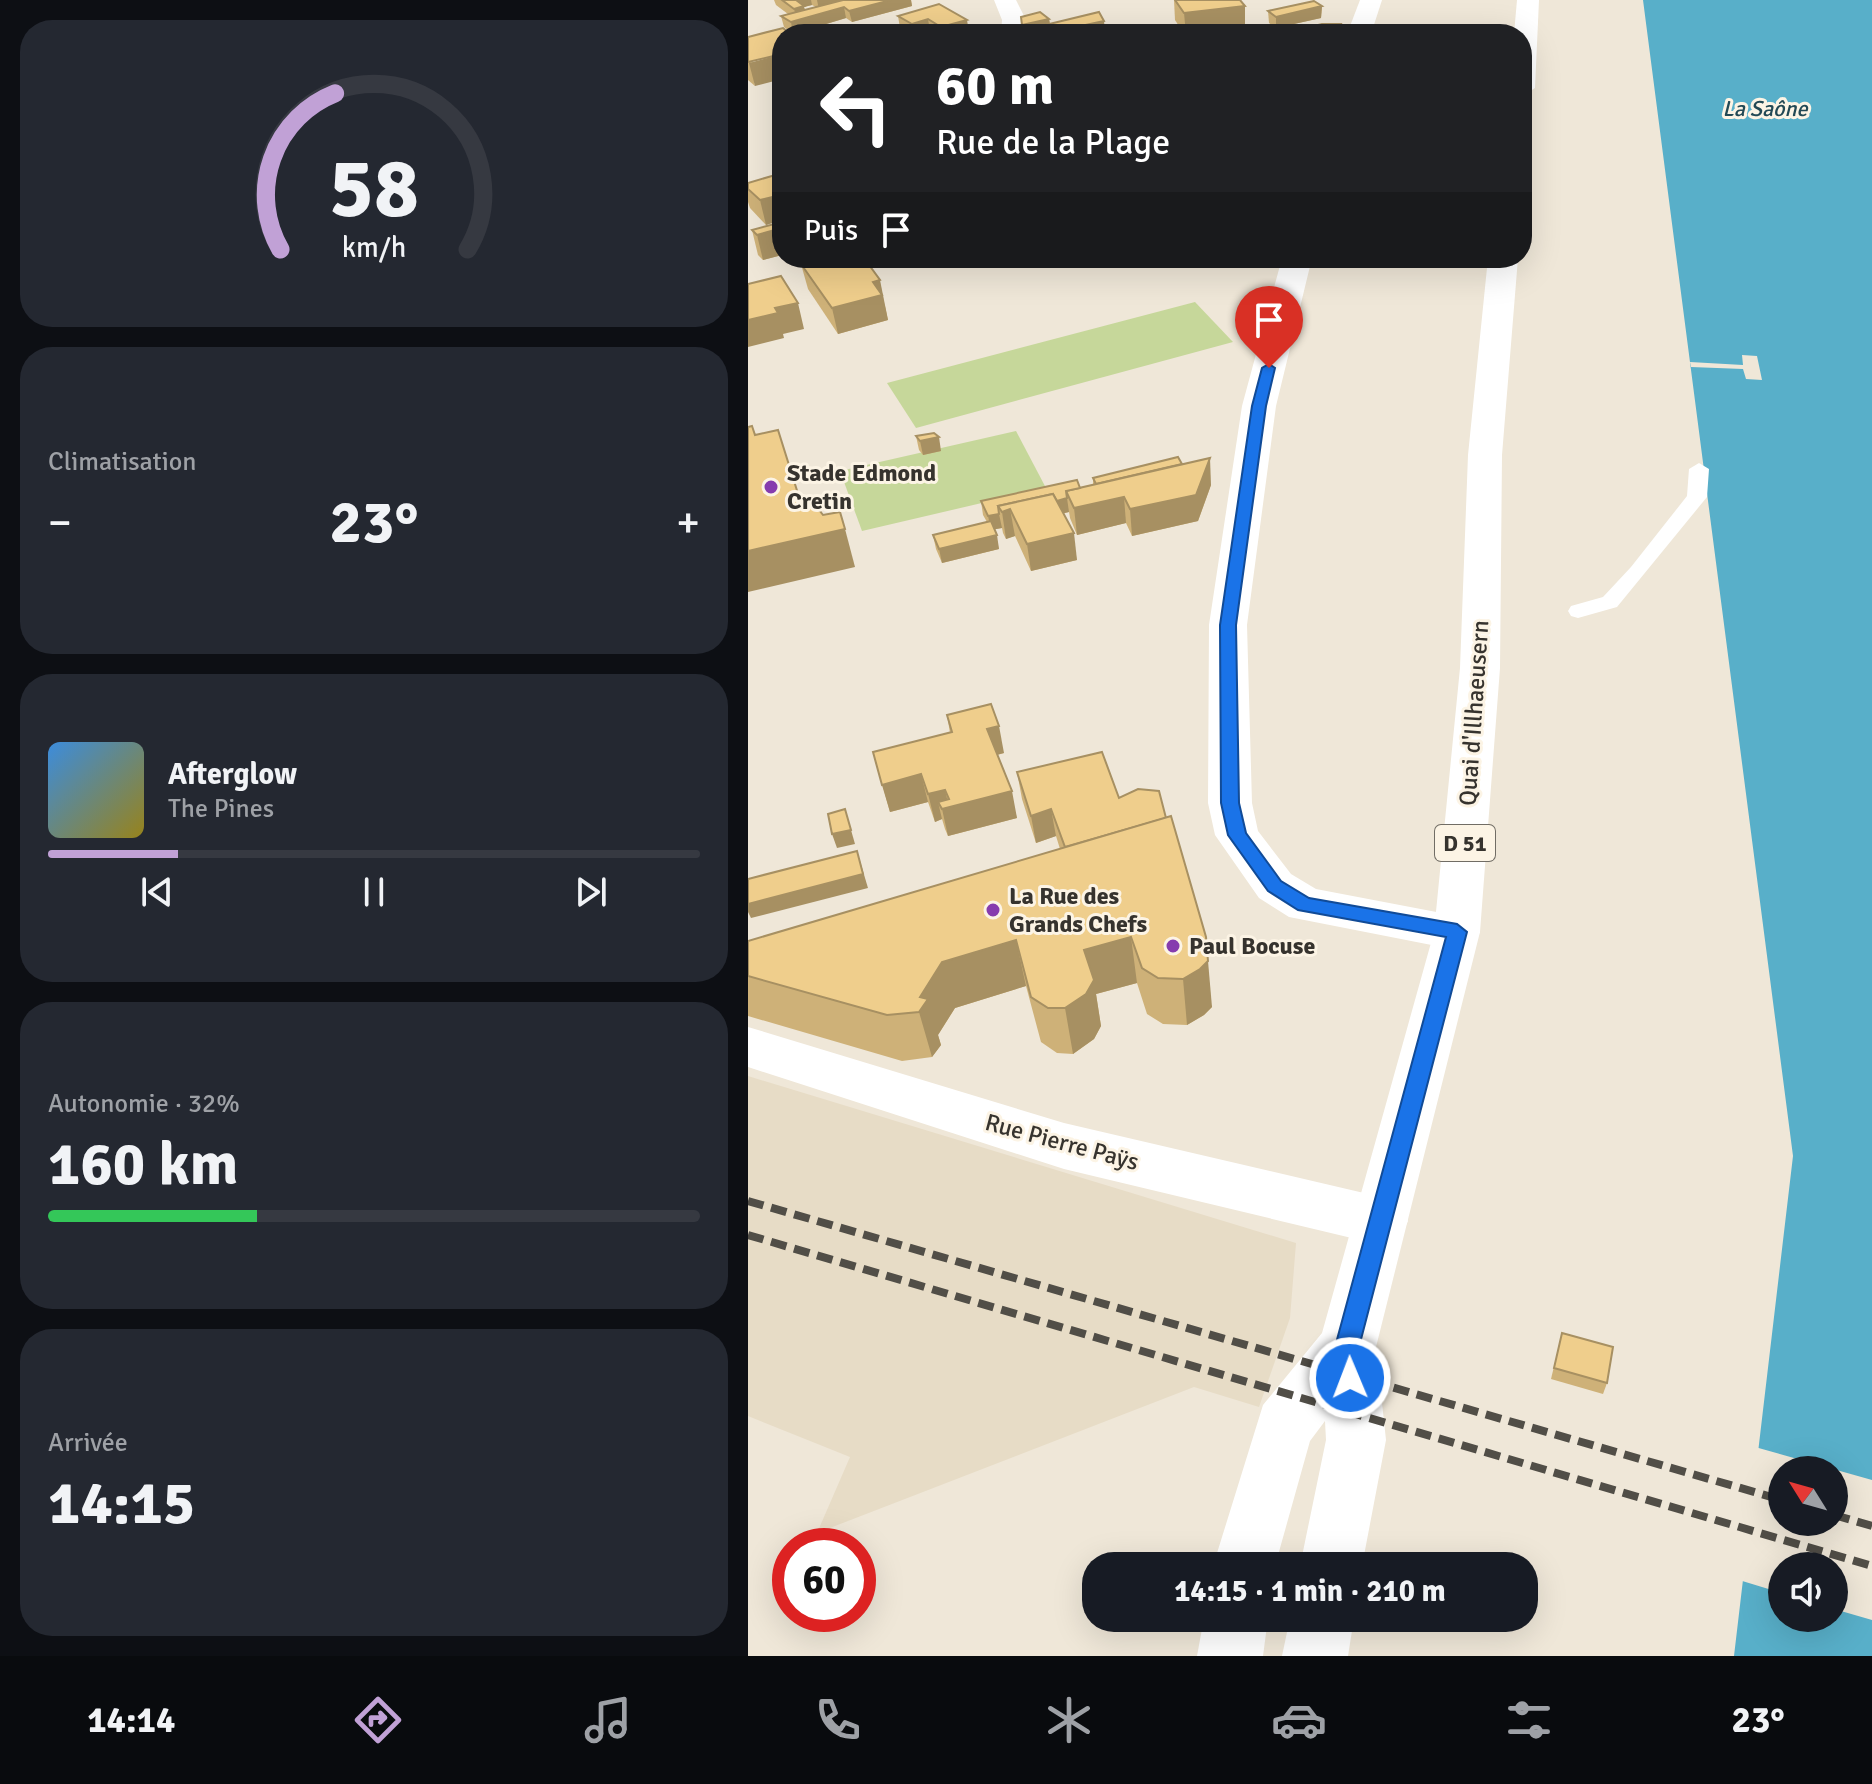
<!DOCTYPE html>
<html lang="fr">
<meta charset="utf-8">
<style>
body{margin:0;font-family:Signika,sans-serif;background:#242831;color:#f1f3f6;height:100vh;display:flex;flex-direction:column;font-size:30px;white-space:nowrap}
*{box-sizing:border-box;margin:0}
p{font-size:26px;color:#9ea1a6}
.icon{flex:none;width:44px;height:44px;fill:none;stroke:currentColor;stroke-width:2;stroke-linecap:round;stroke-linejoin:round}
.map{position:relative;flex:1;overflow:hidden}
.drawer{display:flex;flex-direction:column;gap:20px;padding:20px;background:#0d0f14;width:748px}
.drawer>*{flex:none}
.top-card{position:absolute;left:24px;top:24px;width:760px;height:244px;border-radius:32px;box-shadow:0 8px 32px #0002;background:#202124;color:#fff;overflow:hidden}
.needle{width:52px;rotate:307deg}
.tools{position:absolute;left:1020px;top:1456px;display:grid;gap:16px}
.tools a{display:grid;place-items:center;width:80px;height:80px;border-radius:50%;background:#171b24;box-shadow:0 8px 32px #0002;font-size:40px}
.speed{position:absolute;left:24px;top:1528px;display:flex;gap:16px;font-size:40px;font-weight:700;text-align:center}
.speed>*{display:grid;place-content:center;width:104px;height:104px;border-radius:50%;background:#171b24;box-shadow:0 8px 32px #0002;line-height:1}
.speed .limit{border:12px solid #d22;background:#fff;color:#111}
.pin{position:absolute;display:grid;place-items:center;width:68px;height:68px;color:#fff;margin:-82px -34px;border-radius:50% 50% 50% 0;rotate:-45deg;box-shadow:0 0 8px #0007}
.pin .icon{rotate:45deg}
.me{position:absolute;width:88px;margin:-44px;rotate:359deg;stroke-linejoin:round;filter:drop-shadow(0 0 6px #0008)}
.turn{display:flex;align-items:center;gap:28px;height:168px;padding:0 32px;font-size:36px}
.turn .icon{width:104px;height:104px;stroke-width:2.5}
.turn b{display:block;font-size:56px;line-height:68px}
.then{display:flex;align-items:center;height:76px;padding:0 32px;background:#0003;gap:16px;font-size:30px}
.big{font-size:60px;font-weight:700;line-height:1.1}
.drawer .widget{flex:1;display:flex;flex-direction:column;justify-content:center;gap:12px;min-width:0;padding:0 28px;border-radius:32px;background:#242831}
.drawer .dial{align-items:center;gap:0}
.dial svg{height:208px;overflow:visible;fill:none;stroke:#363941;stroke-width:7;stroke-linecap:round;text-anchor:middle}
.dial text{fill:#f1f3f6;stroke:none}
.song{display:flex;align-items:center;gap:24px}
.cover{width:96px;height:96px;border-radius:12px;background:linear-gradient(135deg,hsl(210 70% 55%),hsl(50 70% 35%))}
.played{height:8px;border-radius:4px;background:linear-gradient(90deg,#c1a1d6 20%,#363941 20%)}
.keys{display:flex;justify-content:space-around;direction:ltr}
.heat{display:flex;justify-content:space-between;align-items:center;font-size:44px;direction:ltr}
.charge{height:12px;border-radius:6px;background:linear-gradient(90deg,#34c759 32%,#363941 0)}
.trip{position:absolute;left:334px;top:1552px;width:456px;height:80px;border-radius:32px;background:#171b24;box-shadow:0 8px 32px #0002;font-weight:700;line-height:80px;text-align:center}
.tabs{display:flex;height:128px;justify-content:space-around;align-items:center;background:#090b0e;color:#9ea1a6}
.tabs .icon{width:56px;height:56px}
.tabs .active{color:#c1a1d6}
.tabs b{font-size:36px;color:#f1f3f6}
main{display:flex;flex:1;min-height:0}
.map>svg:first-child{display:block}
</style>
<main>
<section class="drawer">
<div class="widget dial"><svg viewBox="0 0 100 80">
<path d="M14 69A42 42 0 1 1 86 69"/>
<path d="M14 69A42 42 0 0 1 35 9" stroke="#c1a1d6"/>
<text x="50" y="56" font-size="32" font-weight="700">58</text>
<text x="50" y="72" font-size="11">km/h</text>
</svg></div>
<div class="widget"><p>Climatisation</p>
<div class="heat"><a>−</a><b class="big">23°</b><a>+</a></div>
</div>
<div class="widget">
<div class="song"><i class="cover"></i><div><b>Afterglow</b><p>The Pines</p></div></div>
<div class="played"></div>
<div class="keys"><svg class="icon" aria-label="previous" viewBox="0 0 24 24"><path d="M18 5L8 12l10 7zM5 5v14"/></svg><svg class="icon" aria-label="pause" viewBox="0 0 24 24"><path d="M8 5v14M16 5v14"/></svg><svg class="icon" aria-label="next" viewBox="0 0 24 24"><path d="M6 5l10 7-10 7zM19 5v14"/></svg></div>
</div>
<div class="widget"><p>Autonomie · 32%</p><b class="big">160 km</b><div class="charge"></div></div>
<div class="widget"><p>Arrivée</p><b class="big">14:15</b></div>
</section>
<div class="map">
<svg width="1124" height="1656" viewBox="0 0 1124 1656">
<rect width="100%" height="100%" fill="#efe7d8"/>
<path fill="#e7dcc6" d="M0,1076L548,1243L542,1318L511,1407L446,1387L69,1533L102,1457L0,1416Z"/>
<g fill="#c6d79a">
<path d="M447,302L485,342L168,428L139,383Z"/>
<path d="M268,431L298,488L114,531L92,471Z"/>
</g>
<path fill="#58afc9" fill-rule="evenodd" d="M895,0H1124V1656H986L1045,1156ZM1034,1470H1086V1522H1034ZM1034,1566H1086V1618H1034Z"/>
<g fill="#efe7d8" fill-rule="evenodd">
<path d="M994,355L1009,356L1014,380L998,379L995,369L943,367L942,362L995,365Z"/>
<path d="M1007,1447L1124,1480V1620L1086,1609V1566H1034V1593L991,1580ZM1034,1470H1086V1522H1034Z"/>
</g>
<g fill="none" stroke-linecap="round" stroke-linejoin="round">
<path fill="#fff" fill-rule="evenodd" d="M951,463L961,469L959,497L869,607L830,618L823,616L820,611L823,606L855,597L883,567L939,496L941,469Z"/>
<g fill="#fff" fill-rule="evenodd">
<path d="M246,0H268L278,20L277,34H253L254,20Z"/>
<path d="M612,0H634L623,34H599Z"/>
<path d="M534,258H564L528,406L499,625L504,803L510,831L543,874L568,889L725,919L732,932L725,945L709,950L541,917L511,898L467,835L460,803L461,625L494,406Z"/>
<path d="M0,1027L316,1123L633,1197L652,1204L660,1221L652,1238L633,1245L316,1169L0,1067Z"/>
</g>
<g fill="#fff" fill-rule="evenodd">
<path d="M769,0H791L787,88L774,96V34H766Z"/>
<path d="M740,258H770L754,455L752,668L732,932L628,1347L638,1440L614,1566H552L578,1440L577,1421L562,1441L527,1566H465L515,1405L574,1333L686,932L712,668L720,455Z"/>
<path d="M456,1618H520L515,1656H449Z"/>
<path d="M542,1618H606L600,1656H534Z"/>
</g>
<g stroke="#514e47" stroke-width="8" stroke-dasharray="16 8" stroke-linecap="butt">
<path d="M0,1201L1034,1500"/>
<path d="M0,1235L1124,1566"/>
<path d="M1086,1515L1124,1526"/>
</g>
</g>
<g fill="#ceb178" fill-rule="evenodd">
<path d="M26,0H163L164,6L104,22L98,18L45,34L36,27L33,16L40,14L28,5ZM64,5L68,7L57,10L56,7Z"/>
<path d="M426,0H492L497,6V28L451,34H436L427,20Z"/>
<path d="M191,4L221,32L213,34H187L182,31L172,34H163L152,28L150,16Z"/>
<path d="M574,6L573,18L528,28L521,23L520,11Z"/>
<path d="M273,17L301,19L302,24L357,32L350,34H298V31L287,34H275Z"/>
<path d="M0,37L7,86L0,80Z"/>
<path d="M34,173V255L15,260L10,255L4,230L31,223L30,221L18,225L2,208L0,202V183Z"/>
<path d="M53,264L137,306L140,320L90,334L60,289Z"/>
<path d="M168,436L193,451L175,455L171,450Z"/>
<path d="M434,464L463,485L450,521L384,536L378,523L329,535L322,518L321,512L316,513L329,560L283,571L267,536L258,539L255,533L254,528L246,529L251,549L194,563L188,549L185,535L239,522L235,515L233,501L332,488L345,485V478Z"/>
<path d="M199,715L256,753L249,755L269,818L200,836L197,829L194,819L187,822L180,802L142,812L125,752L202,733Z"/>
<path d="M269,772L371,798L464,1007L456,1015L439,1025L415,1024L399,1014L389,983L348,994L353,1026L346,1039L325,1054L309,1053L293,1042L278,986L207,1008L190,1035L193,1045L184,1057L154,1061L0,1016V941L312,849L308,836L288,843L274,799Z"/>
<path d="M814,1333L859,1383L855,1394L803,1379Z"/>
</g>
<g fill="#a79062">
<path d="M49,0H63L64,5L56,7L59,17L49,20L46,9Z"/>
<path d="M69,0H110L71,10Z"/>
<path d="M143,0H163L164,6L104,22L101,11Z"/>
<path d="M497,6V28L451,34H438L436,13Z"/>
<path d="M574,6L573,18L528,28V17Z"/>
<path d="M96,7L98,18L45,34L43,22Z"/>
<path d="M180,19L182,31L172,34H165L164,24Z"/>
<path d="M301,19L303,30L297,25L298,31L287,34H275L274,25Z"/>
<path d="M219,20L221,32L213,34H194L193,27Z"/>
<path d="M356,21L357,32L350,34H306L305,32Z"/>
<path d="M34,54V79L7,86L1,63Z"/>
<path d="M24,197L30,221L18,225L12,200Z"/>
<path d="M34,228V255L15,260L9,235Z"/>
<path d="M132,280L140,320L90,334L84,308L125,282Z"/>
<path d="M50,303L56,329L35,334L36,338L0,347V320L27,308Z"/>
<path d="M191,437L193,451L175,455L172,441Z"/>
<path d="M462,458L463,485L450,521L384,536L382,509Z"/>
<path d="M376,497L378,523L329,535L326,508Z"/>
<path d="M319,498L321,512L269,524L263,511Z"/>
<path d="M262,509L267,536L258,539L254,512Z"/>
<path d="M251,514L254,528L243,530L240,516Z"/>
<path d="M97,529L107,567L0,592V551Z"/>
<path d="M326,533L329,560L283,571L279,544Z"/>
<path d="M249,535L251,549L194,563L191,549Z"/>
<path d="M251,726L256,753L244,756L239,729Z"/>
<path d="M173,774L180,802L142,812L134,785Z"/>
<path d="M197,790L201,807L264,791L269,818L200,836L194,809L190,802L194,819L187,822L180,794Z"/>
<path d="M97,809L107,844L89,848L84,834Z"/>
<path d="M303,809L308,836L288,843L283,816Z"/>
<path d="M109,851L120,888L3,918L0,912V904Z"/>
<path d="M383,937L389,983L348,994L353,1026L346,1039L325,1054L317,1008L336,950Z"/>
<path d="M268,940L278,986L207,1008L190,1035L193,1045L184,1057L171,1012L172,997L194,962Z"/>
<path d="M460,961L464,1007L456,1015L439,1025L435,979Z"/>
</g>
<g fill="#efce8c" stroke="#a79062" stroke-width="2">
<path d="M34,0H48L56,6L46,9Z"/>
<path d="M95,0H143L101,11L96,7L43,22L33,16Z"/>
<path d="M427,0H492L497,6L436,13Z"/>
<path d="M566,1L574,6L528,17L520,11Z"/>
<path d="M191,4L219,20L193,27L180,19L164,24L150,16Z"/>
<path d="M292,12L301,19L274,25L273,17Z"/>
<path d="M351,12L356,21L305,32L297,25Z"/>
<path d="M574,24H593L590,33L585,34H534Z"/>
<path d="M35,28L42,34H34V54L0,62V37Z"/>
<path d="M34,173V207L24,197L12,200L0,189V183Z"/>
<path d="M34,222V228L9,235L4,230Z"/>
<path d="M78,258H116L132,280L125,282L134,295L84,308L53,264Z"/>
<path d="M33,276L50,303L27,308L30,313L0,320V284Z"/>
<path d="M4,426L7,435L30,430L52,500L62,498L75,515L92,512L97,529L0,551V427Z"/>
<path d="M186,433L191,437L172,441L168,436Z"/>
<path d="M430,457L434,464L348,484L345,478Z"/>
<path d="M462,458L448,495L382,509L376,497L326,508L318,491Z"/>
<path d="M329,480L332,488L318,491L319,498L309,501L305,494L250,506L251,514L240,516L233,501Z"/>
<path d="M305,494L326,533L279,544L262,509L254,512L250,506Z"/>
<path d="M243,521L249,535L191,549L185,535Z"/>
<path d="M243,704L251,726L239,729L264,791L194,809L190,802L201,799L197,790L180,794L173,774L134,785L125,752L204,732L199,715Z"/>
<path d="M354,752L371,798L390,789L411,791L418,818L317,847L303,809L283,816L269,772Z"/>
<path d="M97,809L103,830L84,834L80,814Z"/>
<path d="M423,816L458,937L460,961L452,969L435,979L410,978L394,968L383,937L336,950L346,980L338,994L317,1008H300L283,997L268,940L194,962L172,997L180,999L171,1012L139,1015L0,976V941Z"/>
<path d="M109,851L115,874L0,904V879Z"/>
<path d="M814,1333L865,1347L859,1383L806,1368Z"/>
</g>
<path fill="#1a73e8" stroke="#114b97" stroke-width="2" d="M521,364L527,368L518,406L488,625L491,803L498,833L533,881L561,898L709,924L719,932L611,1347L614,1378L611,1386L602,1389L594,1386L587,1347L698,937L550,910L520,891L480,835L473,803L472,625L504,406L514,368Z"/>
<g fill="#863cae" stroke="#fcf4e5" stroke-width="3">
<circle cx="23" cy="487" r="8"/>
<circle cx="245" cy="910" r="8"/>
<circle cx="425" cy="946" r="8"/>
</g>
<g text-anchor="middle" stroke-width="6" stroke-linejoin="round" paint-order="stroke">
<g font-size="22" font-style="italic" fill="#224955" stroke="#fcf4e5">
<text x="1017" y="116">La Saône</text>
</g>
<rect fill="#fcf4e5" stroke="#716d65" stroke-width="2" x="687" y="825" width="60" height="36" rx="6"/>
<g font-size="22" font-weight="bold" fill="#36332e">
<text x="717" y="851">D 51</text>
</g>
<g font-size="24" font-weight="bold" fill="#36332e" stroke="#fcf4e5" text-anchor="start">
<text x="39" y="481">Stade Edmond<tspan x="39" dy="28">Cretin</tspan></text>
<text x="261" y="904">La Rue des<tspan x="261" dy="28">Grands Chefs</tspan></text>
<text x="441" y="954">Paul Bocuse</text>
</g>
<g font-size="24" fill="#36332e" stroke="#fcf4e5">
<text transform="translate(726 713) rotate(-86)" y="8">Quai d'Illhaeusern</text>
<text transform="translate(314 1142) rotate(15)" y="8">Rue Pierre Paÿs</text>
</g>
</g>
</svg>
<div class="tools">
<a><svg class="needle" viewBox="-14 -14 28 28"><path d="M0-13l5 13h-10z" fill="#e53935"/><path d="M0 13l5-13h-10z" fill="#9ea1a6"/></svg></a>
<a><svg class="icon" aria-label="sound" viewBox="0 0 24 24"><path d="M4 9h4l5-4v14l-5-4H4zM17 9q2 3 0 6"/></svg></a>
</div>
<div class="speed"><div class="limit">60</div></div>
<div class="pin" style="left:521px;top:368px;background:#d93025"><svg class="icon" aria-label="arrive" viewBox="0 0 24 24"><path d="M6 21V4h12l-3 4 3 4H6"/></svg></div>
<svg class="me" style="left:602px;top:1378px" viewBox="-20 -20 40 40"><circle r="17" fill="#1a73e8" stroke="#fff" stroke-width="3"/><path d="M0-11L8 9 0 5-8 9z" fill="#fff"/></svg>
<div class="trip">14:15 · 1 min · 210 m</div>
<div class="top-card">
<div class="turn"><svg class="icon" aria-label="left" viewBox="0 0 24 24"><path d="M17 20v-9H6M10 6l-5 5 5 5"/></svg><div><b>60 m</b>Rue de la Plage</div></div>
<div class="then">Puis<svg class="icon" aria-label="arrive" viewBox="0 0 24 24"><path d="M6 21V4h12l-3 4 3 4H6"/></svg></div>
</div>
</div>
</main>
<nav class="tabs">
<b>14:14</b>
<svg class="icon active" aria-label="directions" viewBox="0 0 24 24"><path d="M12 3l9 9-9 9-9-9zM9 14v-3h6M13 9l2 2-2 2"/></svg>
<svg class="icon" aria-label="music" viewBox="0 0 24 24"><path d="M9 18V5l10-2v13"/><circle cx="6" cy="18" r="3"/><circle cx="16" cy="16" r="3"/></svg>
<svg class="icon" aria-label="phone" viewBox="0 0 24 24"><path d="M5 4h4l2 5-3 2q2 4 5 5l2-3 5 2v4C11 20 4 13 5 4z"/></svg>
<svg class="icon" aria-label="climate" viewBox="0 0 24 24"><path d="M12 3v18M4 7l16 10M4 17L20 7"/></svg>
<svg class="icon" aria-label="car" viewBox="0 0 24 24"><path d="M5 17H2v-5l4-1 3-4h7l3 4 3 1v5h-3M9 17h6M6 11h13"/><circle cx="7" cy="17" r="2"/><circle cx="17" cy="17" r="2"/></svg>
<svg class="icon" aria-label="filters" viewBox="0 0 24 24"><path d="M4 7h16M4 17h16"/><circle cx="9" cy="7" r="2"/><circle cx="15" cy="17" r="2"/></svg>
<b>23°</b>
</nav>
